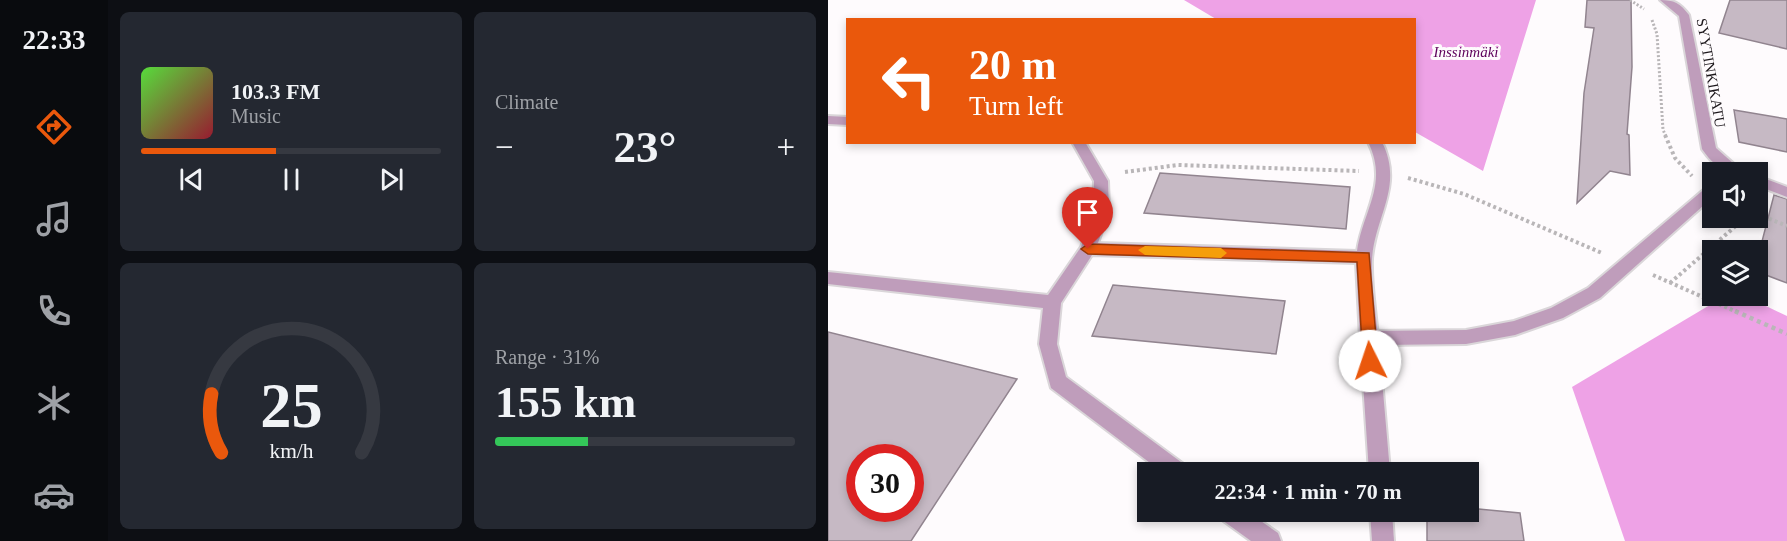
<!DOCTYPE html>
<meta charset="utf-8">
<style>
body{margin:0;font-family:"Times New Roman",serif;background:#242831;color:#f1f3f6;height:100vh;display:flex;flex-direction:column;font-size:22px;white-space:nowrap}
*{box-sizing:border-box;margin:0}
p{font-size:20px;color:#9ea1a6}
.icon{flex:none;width:33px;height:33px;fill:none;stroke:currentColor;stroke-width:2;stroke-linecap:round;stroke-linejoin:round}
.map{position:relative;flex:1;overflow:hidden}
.sheet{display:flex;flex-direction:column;gap:12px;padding:12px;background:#0d0f14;width:720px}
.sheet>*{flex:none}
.hud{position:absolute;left:18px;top:18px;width:570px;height:126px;border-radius:0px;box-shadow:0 3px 9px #0003;background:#ea580c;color:#fff;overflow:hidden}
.tools{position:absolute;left:874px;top:162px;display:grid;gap:12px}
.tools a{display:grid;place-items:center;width:66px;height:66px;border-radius:0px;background:#171b24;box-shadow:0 3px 9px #0003;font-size:30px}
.speed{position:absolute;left:18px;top:444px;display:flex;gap:12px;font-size:30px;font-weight:700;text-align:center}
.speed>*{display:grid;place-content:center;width:78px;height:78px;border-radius:50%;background:#171b24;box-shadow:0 3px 9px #0003;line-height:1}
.speed .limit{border:9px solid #d22;background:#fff;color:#111}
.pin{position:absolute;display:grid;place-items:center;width:51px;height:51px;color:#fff;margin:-62px -26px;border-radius:50% 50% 50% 0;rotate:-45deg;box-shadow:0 0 6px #0007}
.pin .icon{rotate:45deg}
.me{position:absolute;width:66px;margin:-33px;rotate:356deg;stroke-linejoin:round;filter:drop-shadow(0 0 4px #0008)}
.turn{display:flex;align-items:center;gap:21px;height:126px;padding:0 24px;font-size:27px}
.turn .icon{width:78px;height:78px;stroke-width:2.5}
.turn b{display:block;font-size:42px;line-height:51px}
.big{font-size:45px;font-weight:600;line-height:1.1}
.sheet .card{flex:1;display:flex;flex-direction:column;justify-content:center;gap:9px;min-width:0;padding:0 21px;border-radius:9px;background:#242831}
.sheet .dial{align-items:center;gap:0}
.dial svg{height:156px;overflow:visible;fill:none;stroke:#363941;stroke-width:7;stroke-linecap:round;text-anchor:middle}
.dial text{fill:#f1f3f6;stroke:none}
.song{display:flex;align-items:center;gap:18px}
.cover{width:72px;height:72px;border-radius:9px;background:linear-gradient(135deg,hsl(110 70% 55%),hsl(350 70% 35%))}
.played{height:6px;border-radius:3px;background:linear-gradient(90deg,#ea580c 45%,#363941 45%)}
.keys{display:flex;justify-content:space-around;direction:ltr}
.heat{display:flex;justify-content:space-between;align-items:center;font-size:33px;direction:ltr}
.charge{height:9px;border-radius:4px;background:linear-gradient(90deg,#34c759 31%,#363941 0)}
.sheet .tiles{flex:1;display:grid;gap:12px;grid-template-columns:repeat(2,1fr)}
.trip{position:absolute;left:309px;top:462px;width:342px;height:60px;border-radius:0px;background:#171b24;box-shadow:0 3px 9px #0003;font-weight:600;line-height:60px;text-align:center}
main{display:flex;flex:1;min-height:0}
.tabs{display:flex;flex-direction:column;width:108px;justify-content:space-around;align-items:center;background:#090b0e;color:#9ea1a6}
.tabs .icon{width:42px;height:42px}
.tabs .selected{color:#ea580c}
.tabs b{font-size:27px;color:#f1f3f6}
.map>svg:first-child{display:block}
</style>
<main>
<nav class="tabs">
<b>22:33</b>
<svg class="icon selected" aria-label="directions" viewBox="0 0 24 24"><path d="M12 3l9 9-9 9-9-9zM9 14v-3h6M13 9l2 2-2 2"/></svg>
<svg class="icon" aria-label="music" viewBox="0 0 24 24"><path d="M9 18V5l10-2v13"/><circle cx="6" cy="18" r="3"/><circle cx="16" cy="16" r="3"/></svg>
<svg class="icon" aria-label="phone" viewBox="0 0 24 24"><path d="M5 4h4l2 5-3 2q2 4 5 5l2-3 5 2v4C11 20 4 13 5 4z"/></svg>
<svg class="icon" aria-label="climate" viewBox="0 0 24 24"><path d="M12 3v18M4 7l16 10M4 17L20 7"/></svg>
<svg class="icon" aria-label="car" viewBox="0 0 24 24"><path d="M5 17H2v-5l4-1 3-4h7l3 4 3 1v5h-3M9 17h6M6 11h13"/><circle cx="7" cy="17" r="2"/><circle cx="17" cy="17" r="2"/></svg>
</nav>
<section class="sheet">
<div class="tiles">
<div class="card">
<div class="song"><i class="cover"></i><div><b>103.3 FM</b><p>Music</p></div></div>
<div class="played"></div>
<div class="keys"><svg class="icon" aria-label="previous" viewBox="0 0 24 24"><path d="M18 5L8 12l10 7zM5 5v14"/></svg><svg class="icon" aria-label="pause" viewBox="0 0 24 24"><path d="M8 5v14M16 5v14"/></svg><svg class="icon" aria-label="next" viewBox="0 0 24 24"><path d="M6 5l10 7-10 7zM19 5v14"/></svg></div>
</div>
<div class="card"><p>Climate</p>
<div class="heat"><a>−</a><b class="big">23°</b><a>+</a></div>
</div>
<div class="card dial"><svg viewBox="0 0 100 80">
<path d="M14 69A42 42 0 1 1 86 69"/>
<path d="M14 69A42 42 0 0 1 9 39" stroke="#ea580c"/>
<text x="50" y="56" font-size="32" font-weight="700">25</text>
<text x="50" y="72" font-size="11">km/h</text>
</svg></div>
<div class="card"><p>Range · 31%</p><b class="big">155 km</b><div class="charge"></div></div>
</div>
</section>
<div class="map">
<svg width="959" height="541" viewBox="0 0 959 541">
<rect width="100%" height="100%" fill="#fefbfd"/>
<g fill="#eea2e6">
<path d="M356,0H708L655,171L587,132L586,20L388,19Z"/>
<path d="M897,296H917L959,316V541H797L744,387Z"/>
</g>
<g fill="#c6b9c4" stroke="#91848f" stroke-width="1.5" fill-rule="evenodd">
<path d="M759,0H803L804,67L799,134L801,135L802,175L782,171L749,203L756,93L766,28L757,27Z"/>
<path d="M902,0H959V49L891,33Z"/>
<path d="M906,110L959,119V152L911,142Z"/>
<path d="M332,173L522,187L518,229L316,213Z"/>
<path d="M946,195L959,199V283L930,272V257Z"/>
<path d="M285,285L457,301L448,354L264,336Z"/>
<path d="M0,332L189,379L83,541H0ZM32,458H82V508H32Z"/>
<path d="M640,508L692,513L696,541H599V512H640Z"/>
</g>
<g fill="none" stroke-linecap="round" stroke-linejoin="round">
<g stroke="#dad6d9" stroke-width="4">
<g id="service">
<path d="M0,116L20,117V125L0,124Z"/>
<path d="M244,142H257L280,181L281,210L270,243L529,251C535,210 561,184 540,142H554C576,186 547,216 544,259C543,285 548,312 550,338L547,343L541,345L535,343L532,338L528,263L264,255L233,303L229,344L238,377L357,465L361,472H334L223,388L211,344L215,308L0,284V272L220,295L253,247L265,210L266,181Z"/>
<path d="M391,512H420L450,533L453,541H423L394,520Z"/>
</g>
</g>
<g stroke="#dad6d9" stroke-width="4">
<g id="minor">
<path d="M832,0C846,0 852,3 861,15L888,148L915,172C894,172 886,166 874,149L851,16Z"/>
<path d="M930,176L959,187V197L930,186Z"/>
<path d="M885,184V197L772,298L735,318L687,335L638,344L551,345L562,472H541L532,338L535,333L541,331L638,330L686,321L723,308L760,288L880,186Z"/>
<path d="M542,512H564L566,541H544Z"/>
</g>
</g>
<g stroke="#b9b6b8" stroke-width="3" stroke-dasharray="2 2" stroke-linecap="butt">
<path d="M802,0L816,9"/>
<path d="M824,20L829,34L835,130L838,136"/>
</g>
<g stroke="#b9b6b8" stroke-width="4" stroke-dasharray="3 3" stroke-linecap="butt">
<path d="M837,135L847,158L864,176"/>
<path d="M297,172L350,165L531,171"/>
<path d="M580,178L636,194L774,253"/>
<path d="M930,214L959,226"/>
<path d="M825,275L911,313"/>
<path d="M842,283L917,218"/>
</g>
<path stroke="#b9b6b8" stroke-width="4.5" stroke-dasharray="4 4" stroke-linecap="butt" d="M907,311L959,334"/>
<use href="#service" fill="#bf9dbb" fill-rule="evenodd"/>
<use href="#minor" fill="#bf9dbb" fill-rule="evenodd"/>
</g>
<path fill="#ea580c" stroke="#983908" stroke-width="1.5" d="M260,244L541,253L550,361L548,365L542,367L537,365L535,361L529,262L260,254L253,249Z"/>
<path fill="#f59e0b" d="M317,246L393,248L399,253L393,258L317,255L310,250Z"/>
<g text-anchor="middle" stroke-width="6" stroke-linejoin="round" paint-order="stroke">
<g font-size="15" font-style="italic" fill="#5e005b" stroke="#fefbfd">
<text x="638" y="57">Inssinmäki</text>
</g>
<g font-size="15" fill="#1b161a" stroke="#fefbfd">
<text transform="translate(883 73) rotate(80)" y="5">SYYTINKIKATU</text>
</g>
</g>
</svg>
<div class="tools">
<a><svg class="icon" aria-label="sound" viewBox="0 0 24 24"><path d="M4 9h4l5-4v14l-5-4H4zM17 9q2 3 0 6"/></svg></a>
<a><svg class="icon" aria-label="layers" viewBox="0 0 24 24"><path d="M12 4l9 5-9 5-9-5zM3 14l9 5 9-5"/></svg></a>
</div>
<div class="speed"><div class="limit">30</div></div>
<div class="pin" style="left:260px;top:249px;background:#d93025"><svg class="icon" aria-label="arrive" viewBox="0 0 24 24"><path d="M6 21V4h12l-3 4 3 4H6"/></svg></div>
<svg class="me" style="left:542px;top:361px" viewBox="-20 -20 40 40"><circle r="19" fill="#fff"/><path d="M0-13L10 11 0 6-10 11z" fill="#ea580c"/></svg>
<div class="trip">22:34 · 1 min · 70 m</div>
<div class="hud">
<div class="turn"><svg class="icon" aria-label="left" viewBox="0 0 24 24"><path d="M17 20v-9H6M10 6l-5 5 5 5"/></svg><div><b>20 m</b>Turn left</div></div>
</div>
</div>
</main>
